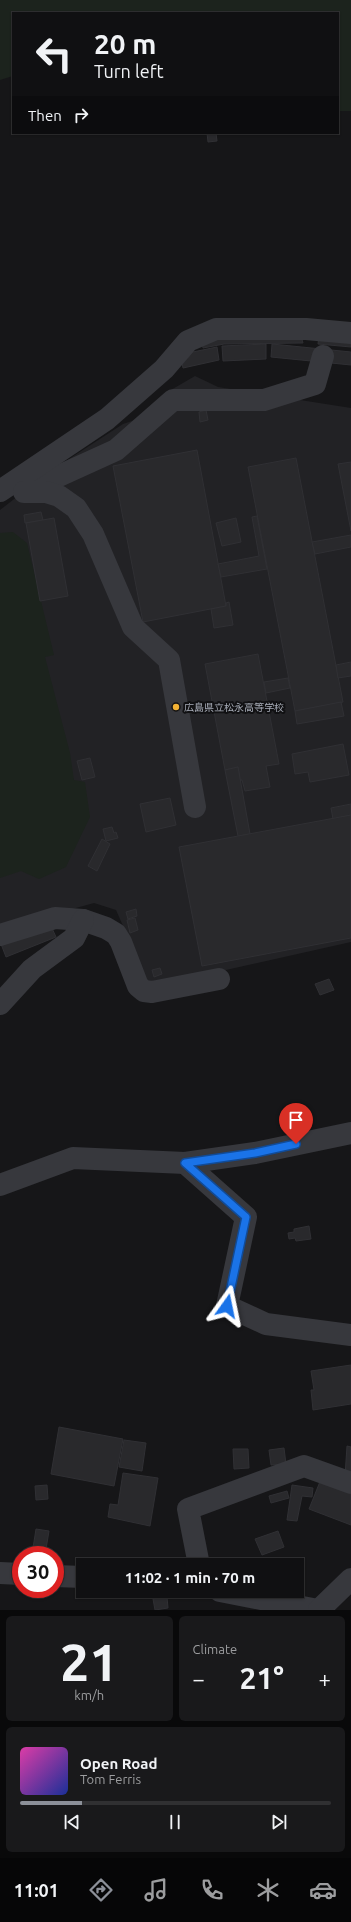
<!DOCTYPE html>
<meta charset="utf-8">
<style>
body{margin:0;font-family:Ubuntu,"Noto Sans JP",sans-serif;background:#19191b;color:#f1f3f6;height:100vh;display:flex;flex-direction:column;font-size:15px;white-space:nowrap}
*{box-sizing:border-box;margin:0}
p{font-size:13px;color:#9c9d9f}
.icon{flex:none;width:22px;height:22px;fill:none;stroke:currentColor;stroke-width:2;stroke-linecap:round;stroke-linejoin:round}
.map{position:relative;height:1610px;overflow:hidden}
.panel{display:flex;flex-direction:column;gap:6px;padding:6px;background:#09090a;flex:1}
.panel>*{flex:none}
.hud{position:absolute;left:12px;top:12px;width:327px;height:122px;border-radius:0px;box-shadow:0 1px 3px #0004,0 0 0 1px #303032;background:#101012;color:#f1f3f6;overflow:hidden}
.speed{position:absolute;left:12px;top:1546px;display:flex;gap:8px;font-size:20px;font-weight:700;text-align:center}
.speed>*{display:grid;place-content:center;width:52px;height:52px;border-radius:50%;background:#101012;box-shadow:0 1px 3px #0004,0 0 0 1px #303032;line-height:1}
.speed .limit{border:6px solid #d22;background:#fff;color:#111}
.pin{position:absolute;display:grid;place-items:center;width:34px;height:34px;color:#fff;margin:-41px -17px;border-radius:50% 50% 50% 0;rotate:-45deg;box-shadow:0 0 4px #0007}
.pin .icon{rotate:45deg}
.me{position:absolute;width:44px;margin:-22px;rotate:12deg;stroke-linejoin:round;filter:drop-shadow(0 0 3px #0008)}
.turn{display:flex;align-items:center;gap:14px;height:84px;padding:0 16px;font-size:18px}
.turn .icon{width:52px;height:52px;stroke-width:2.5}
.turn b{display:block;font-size:28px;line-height:34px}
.then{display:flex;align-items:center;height:38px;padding:0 16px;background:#0003;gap:8px;font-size:15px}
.big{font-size:30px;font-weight:700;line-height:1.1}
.panel .card{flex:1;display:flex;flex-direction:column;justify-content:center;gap:6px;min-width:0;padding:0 14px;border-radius:6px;background:#19191b}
.panel .dial{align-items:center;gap:0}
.dial b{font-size:52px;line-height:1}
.song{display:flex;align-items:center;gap:12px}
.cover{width:48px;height:48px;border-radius:6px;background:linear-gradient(135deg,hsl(320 70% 55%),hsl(230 70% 35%))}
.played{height:4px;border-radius:2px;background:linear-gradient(90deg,#8c9099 20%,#303032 20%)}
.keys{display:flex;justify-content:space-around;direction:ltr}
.heat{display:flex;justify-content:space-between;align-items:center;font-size:22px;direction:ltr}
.panel .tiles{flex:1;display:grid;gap:6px;grid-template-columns:1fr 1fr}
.card:last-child{grid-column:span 2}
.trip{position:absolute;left:76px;top:1558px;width:228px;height:40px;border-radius:0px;background:#101012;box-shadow:0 1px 3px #0004,0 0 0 1px #303032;font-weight:700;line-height:40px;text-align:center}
.tabs{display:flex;height:64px;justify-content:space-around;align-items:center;background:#060607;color:#9c9d9f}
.tabs .icon{width:28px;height:28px}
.tabs .on{color:#8c9099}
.tabs b{font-size:18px;color:#f1f3f6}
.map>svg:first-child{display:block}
</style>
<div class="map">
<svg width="351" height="1610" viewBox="0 0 351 1610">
<rect width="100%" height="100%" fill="#161618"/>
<path fill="#222225" d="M195,376L218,387L351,408V942L150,987L116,910L94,903L0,929V510L49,472L123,424L138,419L164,394Z"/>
<g fill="#1c231d">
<path d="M0,0H351V111H338V13H13V76L0,80Z"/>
<path d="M13,532L27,543L54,655L45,657L70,753L74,780L85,782L90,817L66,867L39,879L21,871L0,878V533Z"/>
</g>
<g fill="#29292c" stroke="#303034">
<path d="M207,133H216L217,141L208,142Z"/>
<path d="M222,336H301L303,343L224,344L203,348L202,341Z"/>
<path d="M319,336L351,339V347L318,344Z"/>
<path d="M266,344V359L223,361L222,346Z"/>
<path d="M272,344L351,352V365L271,357Z"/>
<path d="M217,347L219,360L183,368L181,359L189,357L188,353Z"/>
<path d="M206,410L208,420L200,422L199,412Z"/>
<path d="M197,450L226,606L143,622L113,466Z"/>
<path d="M296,458L343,702L295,711L248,467Z"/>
<path d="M351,462V531L338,464Z"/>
<path d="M41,512L43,520L25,523L24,515Z"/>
<path d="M257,516L267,569L221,577L218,564L259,556L252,517Z"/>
<path d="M54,518L68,596L40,601L26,523Z"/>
<path d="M236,518L241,542L222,546L216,523Z"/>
<path d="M351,535V547L315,554L312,542Z"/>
<path d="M229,602L233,625L214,628L211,609L226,606V603Z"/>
<path d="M258,654L279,764L266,766L270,787L245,791L242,780H240L238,767L225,770L205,664Z"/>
<path d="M351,662V676L338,678L336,665Z"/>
<path d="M288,678L290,688L266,693L264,682Z"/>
<path d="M341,702L344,716L297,724L295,711Z"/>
<path d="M343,744L349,775L310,782L308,772L295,774L292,754Z"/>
<path d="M90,758L95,777L82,780L77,761Z"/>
<path d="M238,767L250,834L238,836L225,770Z"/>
<path d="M170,798L176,825L146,832L140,804Z"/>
<path d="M351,804V815L333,819L331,808Z"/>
<path d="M351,815V938L202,966L179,847Z"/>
<path d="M112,827L114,833L116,832L118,838L106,841L103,829Z"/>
<path d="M102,839L110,844L97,871L88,866Z"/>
<path d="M136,909L137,916L128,919L126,912Z"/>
<path d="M135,918L138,930L130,933L127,920Z"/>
<path d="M51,926L56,937L6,957L1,944Z"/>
<path d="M160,968L162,974L154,977L152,970Z"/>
<path d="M329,979L334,990L320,995L315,984Z"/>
<path d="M309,1226L311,1239L296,1241L295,1238L289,1239L288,1233L294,1232V1229Z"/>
<path d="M351,1365V1404L313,1410L311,1390H314L311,1371Z"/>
<path d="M59,1427L123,1439L114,1486L51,1474Z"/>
<path d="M124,1440L146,1443L142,1471L119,1467Z"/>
<path d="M347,1446L351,1447V1476H345Z"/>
<path d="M284,1448L286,1464L271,1465L269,1450Z"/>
<path d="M233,1449H248L249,1468L234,1469Z"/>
<path d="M123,1473L158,1478L150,1526L108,1517L110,1504L118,1505Z"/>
<path d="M321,1479L351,1490V1525L309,1509Z"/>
<path d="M47,1485L48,1499L36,1500L35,1486Z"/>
<path d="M292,1485L313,1488L312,1497L302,1496L297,1521L287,1520Z"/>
<path d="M287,1491L289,1498L271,1503L269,1496Z"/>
<path d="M36,1529L49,1531L46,1549L33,1548Z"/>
<path d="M278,1531L284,1547L262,1555L255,1539Z"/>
<path d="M223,1558L229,1560L228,1565L221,1564Z"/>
<path d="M234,1561L251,1565H233Z"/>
<path d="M297,1575L302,1576L299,1593L290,1591H297Z"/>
<path d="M167,1597L168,1608L155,1610L153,1599Z"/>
</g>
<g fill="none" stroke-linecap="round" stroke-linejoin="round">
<g stroke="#37383d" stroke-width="22">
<path d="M28,490L116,450L173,400H264L315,384L323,356"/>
<path d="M0,491L107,419L164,369L188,341L216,329H306L351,333"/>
<path d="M24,492H46L59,496L76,508L93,534L133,627L169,660L195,807"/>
<path d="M0,935L55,918L83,920L106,928L116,934L121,942L138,986L144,991L152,992L219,979"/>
<path d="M0,1004L32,969L74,938L83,920"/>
<path d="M185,1163L246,1217L227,1306L266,1324L351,1335"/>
<path d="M0,1185L73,1158L185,1163L255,1153L351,1133"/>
<path d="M199,1565L188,1509L304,1466L351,1483"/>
<path d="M0,1573L21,1574"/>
<path d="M55,1576L83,1577"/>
<path d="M220,1591L318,1610"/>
<path d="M319,1610L351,1579"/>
</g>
</g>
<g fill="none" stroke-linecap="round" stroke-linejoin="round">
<g stroke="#114b97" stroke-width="10">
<path id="route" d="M227,1306L246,1217L185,1163L255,1153L296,1144"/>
</g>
<use href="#route" stroke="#1a73e8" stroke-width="7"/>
</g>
<circle fill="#f2b134" stroke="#111113" stroke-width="1.5" cx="176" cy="707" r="4"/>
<g text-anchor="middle" stroke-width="4" stroke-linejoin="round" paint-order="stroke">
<g font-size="10" fill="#a8adb8" stroke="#111113" text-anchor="start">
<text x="184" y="711">広島県立松永高等学校</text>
</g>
</g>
</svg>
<div class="speed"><div class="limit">30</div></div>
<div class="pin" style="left:296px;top:1144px;background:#d93025"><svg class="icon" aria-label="arrive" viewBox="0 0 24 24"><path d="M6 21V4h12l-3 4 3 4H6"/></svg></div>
<svg class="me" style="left:227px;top:1306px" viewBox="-20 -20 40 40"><path d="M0-17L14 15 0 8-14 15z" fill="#1a73e8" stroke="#fff" stroke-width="4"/></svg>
<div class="trip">11:02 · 1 min · 70 m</div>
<div class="hud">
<div class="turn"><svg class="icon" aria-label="left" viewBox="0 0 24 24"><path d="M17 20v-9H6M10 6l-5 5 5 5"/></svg><div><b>20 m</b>Turn left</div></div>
<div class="then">Then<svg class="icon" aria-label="right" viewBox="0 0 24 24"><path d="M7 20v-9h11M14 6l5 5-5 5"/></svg></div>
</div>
</div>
<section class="panel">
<div class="tiles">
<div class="card dial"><b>21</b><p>km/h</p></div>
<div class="card"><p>Climate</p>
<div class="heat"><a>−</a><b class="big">21°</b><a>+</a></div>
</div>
<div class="card">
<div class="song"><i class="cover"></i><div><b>Open Road</b><p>Tom Ferris</p></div></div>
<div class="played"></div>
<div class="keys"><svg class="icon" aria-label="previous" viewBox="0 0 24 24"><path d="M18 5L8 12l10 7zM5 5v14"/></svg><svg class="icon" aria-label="pause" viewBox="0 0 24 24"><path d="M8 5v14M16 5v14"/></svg><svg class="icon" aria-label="next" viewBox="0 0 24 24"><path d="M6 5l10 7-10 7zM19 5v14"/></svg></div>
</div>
</div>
</section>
<nav class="tabs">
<b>11:01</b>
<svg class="icon on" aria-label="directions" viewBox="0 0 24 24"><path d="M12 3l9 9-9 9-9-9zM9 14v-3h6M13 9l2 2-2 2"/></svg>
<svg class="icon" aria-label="music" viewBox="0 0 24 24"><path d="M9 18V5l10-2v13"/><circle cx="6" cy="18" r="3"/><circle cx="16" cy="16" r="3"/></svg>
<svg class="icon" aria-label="phone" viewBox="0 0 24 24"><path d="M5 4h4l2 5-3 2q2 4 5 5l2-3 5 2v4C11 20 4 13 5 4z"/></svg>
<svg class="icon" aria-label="climate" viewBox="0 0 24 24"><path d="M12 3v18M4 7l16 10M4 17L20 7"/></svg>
<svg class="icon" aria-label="car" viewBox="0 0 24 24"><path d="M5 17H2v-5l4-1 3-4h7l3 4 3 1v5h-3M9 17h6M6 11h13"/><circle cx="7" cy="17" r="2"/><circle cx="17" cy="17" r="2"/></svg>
</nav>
